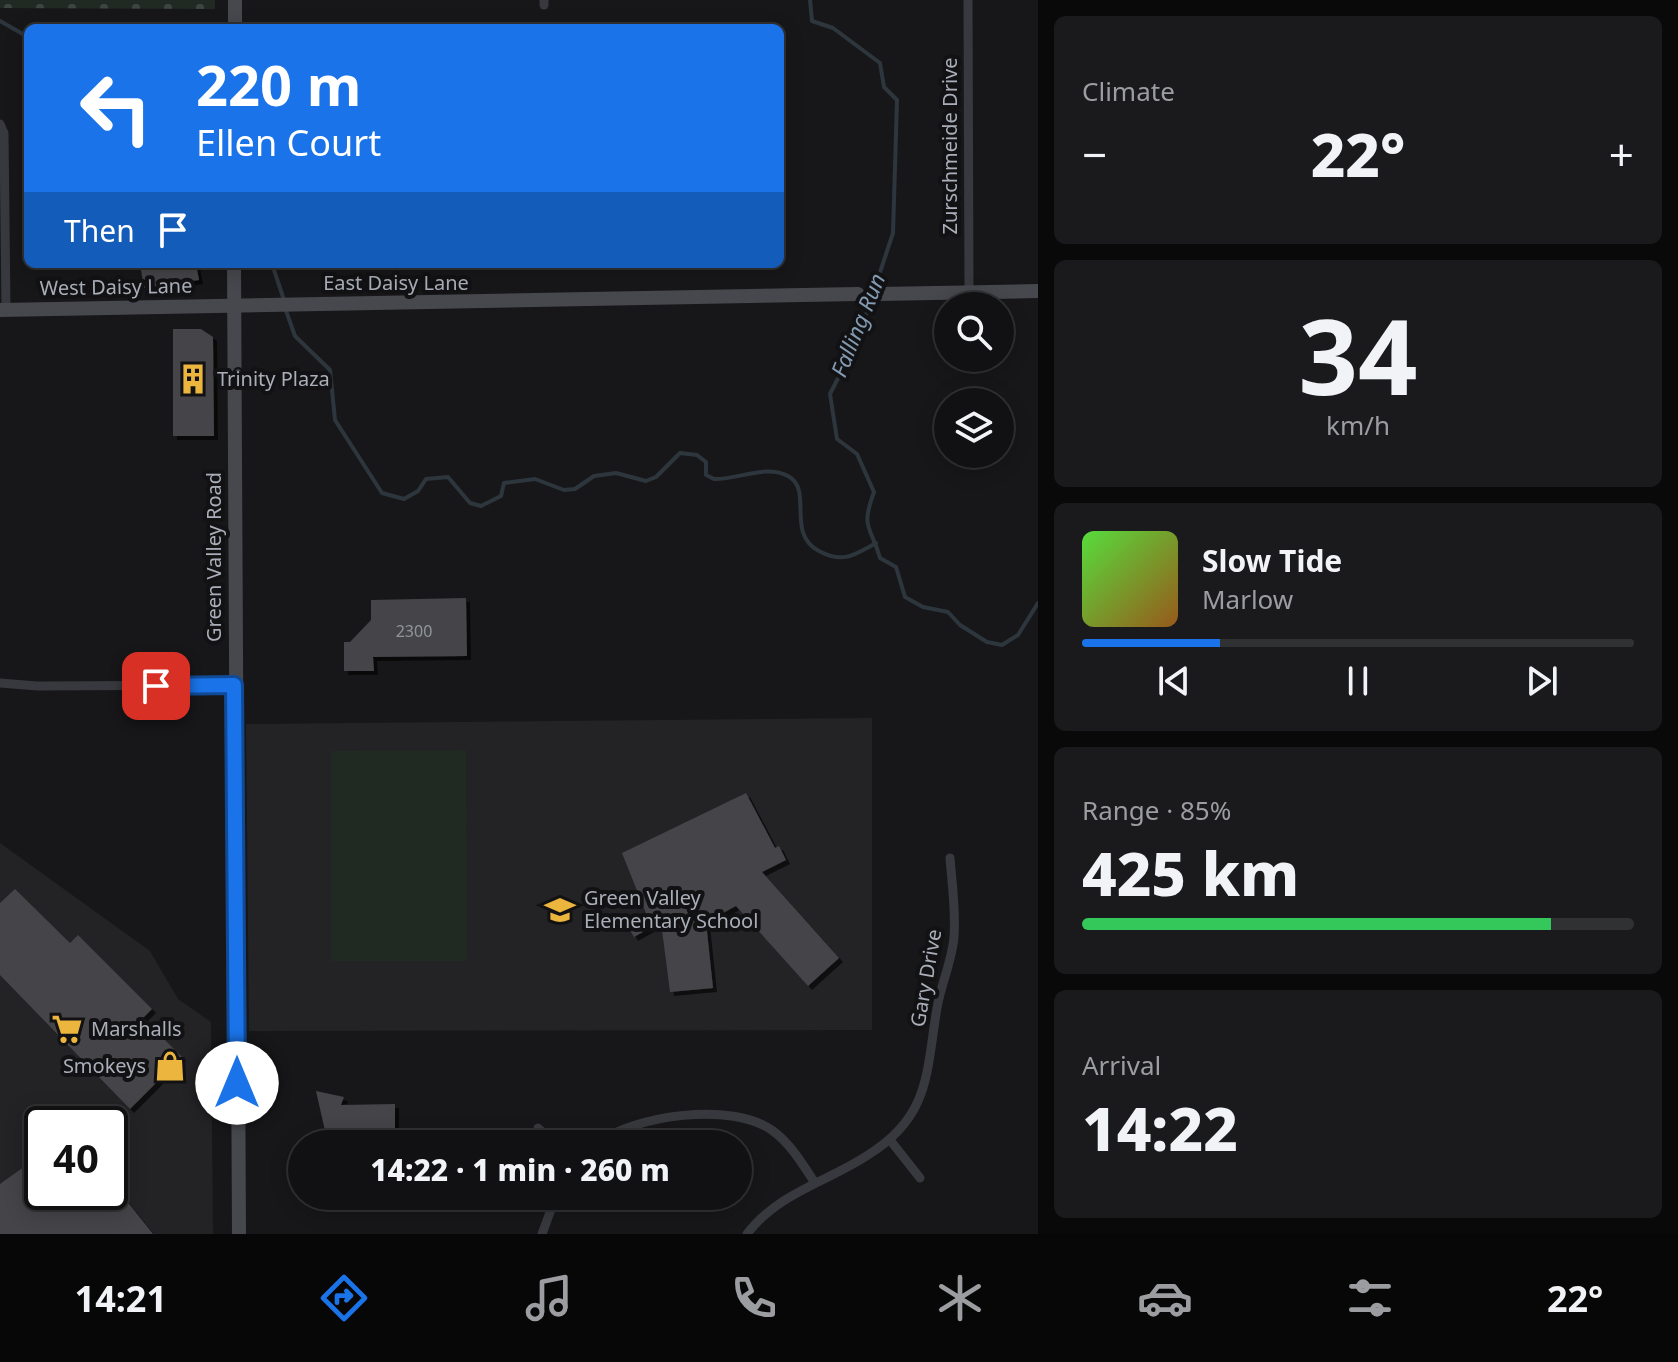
<!DOCTYPE html>
<meta charset="utf-8">
<style>
body{margin:0;font-family:"Noto Sans",sans-serif;background:#1a1a1c;color:#f1f3f6;height:100vh;display:flex;flex-direction:column;font-size:30px;white-space:nowrap}
*{box-sizing:border-box;margin:0}
p{font-size:26px;color:#9c9da0}
.icon{flex:none;width:44px;height:44px;fill:none;stroke:currentColor;stroke-width:2;stroke-linecap:round;stroke-linejoin:round}
.map{position:relative;flex:1;overflow:hidden}
.sheet{display:flex;flex-direction:column;gap:16px;padding:16px;background:#09090a;width:640px}
.sheet>*{flex:none}
.top-card{position:absolute;left:24px;top:24px;width:760px;height:244px;border-radius:12px;box-shadow:0 4px 20px #0003,0 0 0 2px #303133;background:#1a73e8;color:#fff;overflow:hidden}
.controls{position:absolute;left:934px;top:292px;display:grid;gap:16px}
.controls a{display:grid;place-items:center;width:80px;height:80px;border-radius:50%;background:#111113;box-shadow:0 4px 20px #0003,0 0 0 2px #303133;font-size:40px}
.speed{position:absolute;left:24px;top:1106px;display:flex;gap:16px;font-size:40px;font-weight:700;text-align:center}
.speed>*{display:grid;place-content:center;width:104px;height:104px;border-radius:50%;background:#111113;box-shadow:0 4px 20px #0003,0 0 0 2px #303133;line-height:1}
.speed .limit{border:4px solid #111;border-radius:12px;background:#fff;color:#111}
.pin{position:absolute;display:grid;place-items:center;width:68px;height:68px;color:#fff;margin:-34px;border-radius:16px;box-shadow:0 4px 12px #0006}
.me{position:absolute;width:88px;margin:-44px;rotate:0deg;stroke-linejoin:round;filter:drop-shadow(0 0 6px #0008)}
.turn{display:flex;align-items:center;gap:28px;height:168px;padding:0 40px;font-size:36px}
.turn .icon{width:104px;height:104px;stroke-width:2.5}
.turn b{display:block;font-size:56px;line-height:68px}
.then{display:flex;align-items:center;height:76px;padding:0 40px;background:#0003;gap:16px;font-size:30px}
.big{font-size:60px;font-weight:800;line-height:1.1}
.sheet .tile{flex:1;display:flex;flex-direction:column;justify-content:center;gap:12px;min-width:0;padding:0 28px;border-radius:12px;background:#1a1a1c}
.sheet .dial{align-items:center;gap:0}
.dial b{font-size:104px;line-height:1}
.song{display:flex;align-items:center;gap:24px}
.cover{width:96px;height:96px;border-radius:12px;background:linear-gradient(135deg,hsl(110 70% 55%),hsl(30 70% 35%))}
.played{height:8px;border-radius:4px;background:linear-gradient(90deg,#1a73e8 25%,#303133 25%)}
.keys{display:flex;justify-content:space-around;direction:ltr}
.heat{display:flex;justify-content:space-between;align-items:center;font-size:44px;direction:ltr}
.charge{height:12px;border-radius:6px;background:linear-gradient(90deg,#34c759 85%,#303133 0)}
.trip{position:absolute;left:288px;top:1130px;width:464px;height:80px;border-radius:40px;background:#111113;box-shadow:0 4px 20px #0003,0 0 0 2px #303133;font-weight:800;line-height:80px;text-align:center}
.dock{display:flex;height:128px;justify-content:space-around;align-items:center;background:#070708;color:#9c9da0}
.dock .icon{width:56px;height:56px}
.dock .current{color:#1a73e8}
.dock b{font-size:36px;color:#f1f3f6}
main{display:flex;flex:1;min-height:0}
.map>svg:first-child{display:block}
</style>
<main>
<div class="map">
<svg width="1038" height="1234" viewBox="0 0 1038 1234">
<defs>
<pattern id="cemetery-stones" width="16" height="16" patternUnits="userSpaceOnUse" patternTransform="scale(2)"><rect width="16" height="16" fill="#212923"/><path d="M2 7V4a2 2 0 0 1 4 0v3zM10 15v-3a2 2 0 0 1 4 0v3z" fill="#3f4641"/></pattern>
<filter id="shadow"><feDropShadow dx="4" dy="4" stdDeviation="0" flood-color="#0009"/></filter>
</defs>
<rect width="100%" height="100%" fill="#171719"/>
<g fill="#232326" fill-rule="evenodd">
<path d="M872,718V1030L249,1031L246,724Z"/>
<path d="M0,843L150,951L178,999L211,1022L213,1234H0ZM42,1124H110V1192H42Z"/>
</g>
<path fill="#212923" d="M466,750L467,961H331V751Z"/>
<path fill="url(#cemetery-stones)" d="M0,0H215V9L0,8Z"/>
<g fill="none" stroke-linecap="round" stroke-linejoin="round">
<g stroke="#2e363d" stroke-width="4">
<path d="M810,0L812,21L833,28L880,63L884,87L897,100L893,233L858,339L830,394L837,439L857,454L874,492C860,530 871,525 880,558L896,567L905,597L923,607L948,612L960,625L987,642L1002,645L1018,635L1038,603"/>
<path d="M0,21L28,37"/>
<path d="M272,264L284,300"/>
<path d="M285,308L295,336L330,370L335,420L382,493L404,499L418,491L426,479L448,477L470,503L481,506L501,496L504,483L535,479L564,490L575,489L594,476L616,473L646,481L656,477L680,453L697,455L706,462V475L714,479C737,480 766,464 788,476C814,490 785,533 819,551C843,564 854,555 876,543"/>
</g>
</g>
<g fill="#444449" filter="url(#shadow)">
<path d="M140,264H196L199,280L144,288Z"/>
<path d="M173,329H201L213,337L214,436H173Z"/>
<path d="M466,598L467,656L373,657L374,671H344V642H350L371,620V600Z"/>
<path d="M746,793L775,848L779,846L786,860L762,872L839,958L808,986L736,906L706,922L713,988L670,992L661,922L634,937L626,923L646,913L622,853Z"/>
<path d="M15,889L70,943L78,935L152,1009L143,1018L182,1057L130,1109L0,975V903Z"/>
<path d="M316,1091L344,1097L341,1105L395,1104V1144H328Z"/>
<path d="M35,1159L42,1168V1192H110V1180L153,1234H0V1184Z"/>
</g>
<g fill="none" stroke-linecap="round" stroke-linejoin="round">
<g stroke="#38393e" stroke-width="9">
<path d="M544,0V5"/>
<path d="M968,0L969,292"/>
<path d="M0,124L4,133L6,310"/>
<path d="M0,683L37,686L234,685"/>
<path d="M538,1128L556,1144"/>
<path d="M890,1140L920,1178"/>
<path d="M596,1144C634,1115 732,1101 773,1131C791,1144 803,1165 815,1183"/>
<path d="M542,1234L556,1196"/>
<path d="M747,1234C778,1193 827,1182 868,1155C931,1116 926,1072 937,1008C941,984 952,961 954,937C956,911 952,884 950,858"/>
</g>
<g stroke="#47484e" stroke-width="14">
<path d="M235,28V0"/>
<path d="M234,264L239,1234"/>
<path d="M879,294L1038,291"/>
<path d="M0,310L858,294"/>
</g>
</g>
<g fill="none" stroke-linecap="round" stroke-linejoin="round">
<g stroke="#114b97" stroke-width="20">
<path id="route" d="M156,686L234,685L237,1083"/>
</g>
<use href="#route" stroke="#1a73e8" stroke-width="14"/>
</g>
<defs>
<g id="building-bare" transform="scale(2.4)"><path d="M-4-6H4V6H1V3H-1V6H-4ZM-2.5-4.3h1.7v1.8h-1.7ZM.8-4.3h1.7v1.8H.8ZM-2.5-1h1.7V.8h-1.7ZM.8-1h1.7V.8H.8Z" fill="#ebb53e" stroke="#121214" stroke-width="2.5" paint-order="stroke"/></g>
<g id="school-bare" transform="scale(2.4)"><path d="M0-5L7-2L0 1L-7-2ZM-4 1L0 2.5L4 1V4Q0 6-4 4Z" fill="#ebb53e" stroke="#121214" stroke-width="2.5" paint-order="stroke"/></g>
<g id="supermarket-bare" transform="scale(2.4)"><path d="M-6-5.5h2.5l.6 2H6L4.5 2H-2.5L-4.4-4H-6ZM-1.5 3.2a1.3 1.3 0 1 0 .1 0ZM3 3.2a1.3 1.3 0 1 0 .1 0Z" fill="#ebb53e" stroke="#121214" stroke-width="2.5" paint-order="stroke"/></g>
<g id="shop-bare" transform="scale(2.4)"><path d="M-5-2.5h2.3a2.7 3.5 0 0 1 5.4 0H5L5.5 6h-11ZM-1.5-2.5h3a1.5 2.3 0 0 0-3 0Z" fill="#ebb53e" stroke="#121214" stroke-width="2.5" paint-order="stroke"/></g>
</defs>
<g fill-rule="evenodd">
<use href="#building-bare" x="193" y="379"/>
<use href="#school-bare" x="560" y="910"/>
<use href="#supermarket-bare" x="67" y="1029"/>
<use href="#shop-bare" x="170" y="1066"/>
</g>
<g text-anchor="middle" stroke-width="8" stroke-linejoin="round" paint-order="stroke">
<g font-size="16" fill="#90949c">
<text x="414" y="637">2300</text>
</g>
<g font-size="20" fill="#aaaeb8" stroke="#121214">
<text transform="translate(950 146) rotate(-90)" y="7">Zurschmeide Drive</text>
<text x="396" y="290">East Daisy Lane</text>
<text transform="translate(116 287) rotate(-1)" y="7">West Daisy Lane</text>
<text transform="translate(214 557) rotate(-90)" y="7">Green Valley Road</text>
<text transform="translate(926 978) rotate(-80)" y="7">Gary Drive</text>
</g>
<g font-size="20" fill="#aaaeb8" stroke="#121214" text-anchor="start">
<text x="217" y="386">Trinity Plaza</text>
<text x="584" y="905">Green Valley<tspan x="584" dy="23">Elementary School</tspan></text>
<text x="91" y="1036">Marshalls</text>
<text x="146" y="1073" text-anchor="end">Smokeys</text>
</g>
<g font-size="22" font-style="italic" fill="#839bb2" stroke="#121214">
<text transform="translate(858 325) rotate(-68)" y="8">Falling Run</text>
</g>
</g>
</svg>
<div class="controls">
<a><svg class="icon" aria-label="search" viewBox="0 0 24 24"><circle cx="10" cy="10" r="6"/><path d="M15 15l6 6"/></svg></a>
<a><svg class="icon" aria-label="layers" viewBox="0 0 24 24"><path d="M12 4l9 5-9 5-9-5zM3 14l9 5 9-5"/></svg></a>
</div>
<div class="speed"><div class="limit">40</div></div>
<div class="pin" style="left:156px;top:686px;background:#d93025"><svg class="icon" aria-label="arrive" viewBox="0 0 24 24"><path d="M6 21V4h12l-3 4 3 4H6"/></svg></div>
<svg class="me" style="left:237px;top:1083px" viewBox="-20 -20 40 40"><circle r="19" fill="#fff"/><path d="M0-13L10 11 0 6-10 11z" fill="#1a73e8"/></svg>
<div class="trip">14:22 · 1 min · 260 m</div>
<div class="top-card">
<div class="turn"><svg class="icon" aria-label="left" viewBox="0 0 24 24"><path d="M17 20v-9H6M10 6l-5 5 5 5"/></svg><div><b>220 m</b>Ellen Court</div></div>
<div class="then">Then<svg class="icon" aria-label="arrive" viewBox="0 0 24 24"><path d="M6 21V4h12l-3 4 3 4H6"/></svg></div>
</div>
</div>
<section class="sheet">
<div class="tile"><p>Climate</p>
<div class="heat"><a>−</a><b class="big">22°</b><a>+</a></div>
</div>
<div class="tile dial"><b>34</b><p>km/h</p></div>
<div class="tile">
<div class="song"><i class="cover"></i><div><b>Slow Tide</b><p>Marlow</p></div></div>
<div class="played"></div>
<div class="keys"><svg class="icon" aria-label="previous" viewBox="0 0 24 24"><path d="M18 5L8 12l10 7zM5 5v14"/></svg><svg class="icon" aria-label="pause" viewBox="0 0 24 24"><path d="M8 5v14M16 5v14"/></svg><svg class="icon" aria-label="next" viewBox="0 0 24 24"><path d="M6 5l10 7-10 7zM19 5v14"/></svg></div>
</div>
<div class="tile"><p>Range · 85%</p><b class="big">425 km</b><div class="charge"></div></div>
<div class="tile"><p>Arrival</p><b class="big">14:22</b></div>
</section>
</main>
<nav class="dock">
<b>14:21</b>
<svg class="icon current" aria-label="directions" viewBox="0 0 24 24"><path d="M12 3l9 9-9 9-9-9zM9 14v-3h6M13 9l2 2-2 2"/></svg>
<svg class="icon" aria-label="music" viewBox="0 0 24 24"><path d="M9 18V5l10-2v13"/><circle cx="6" cy="18" r="3"/><circle cx="16" cy="16" r="3"/></svg>
<svg class="icon" aria-label="phone" viewBox="0 0 24 24"><path d="M5 4h4l2 5-3 2q2 4 5 5l2-3 5 2v4C11 20 4 13 5 4z"/></svg>
<svg class="icon" aria-label="climate" viewBox="0 0 24 24"><path d="M12 3v18M4 7l16 10M4 17L20 7"/></svg>
<svg class="icon" aria-label="car" viewBox="0 0 24 24"><path d="M5 17H2v-5l4-1 3-4h7l3 4 3 1v5h-3M9 17h6M6 11h13"/><circle cx="7" cy="17" r="2"/><circle cx="17" cy="17" r="2"/></svg>
<svg class="icon" aria-label="filters" viewBox="0 0 24 24"><path d="M4 7h16M4 17h16"/><circle cx="9" cy="7" r="2"/><circle cx="15" cy="17" r="2"/></svg>
<b>22°</b>
</nav>
